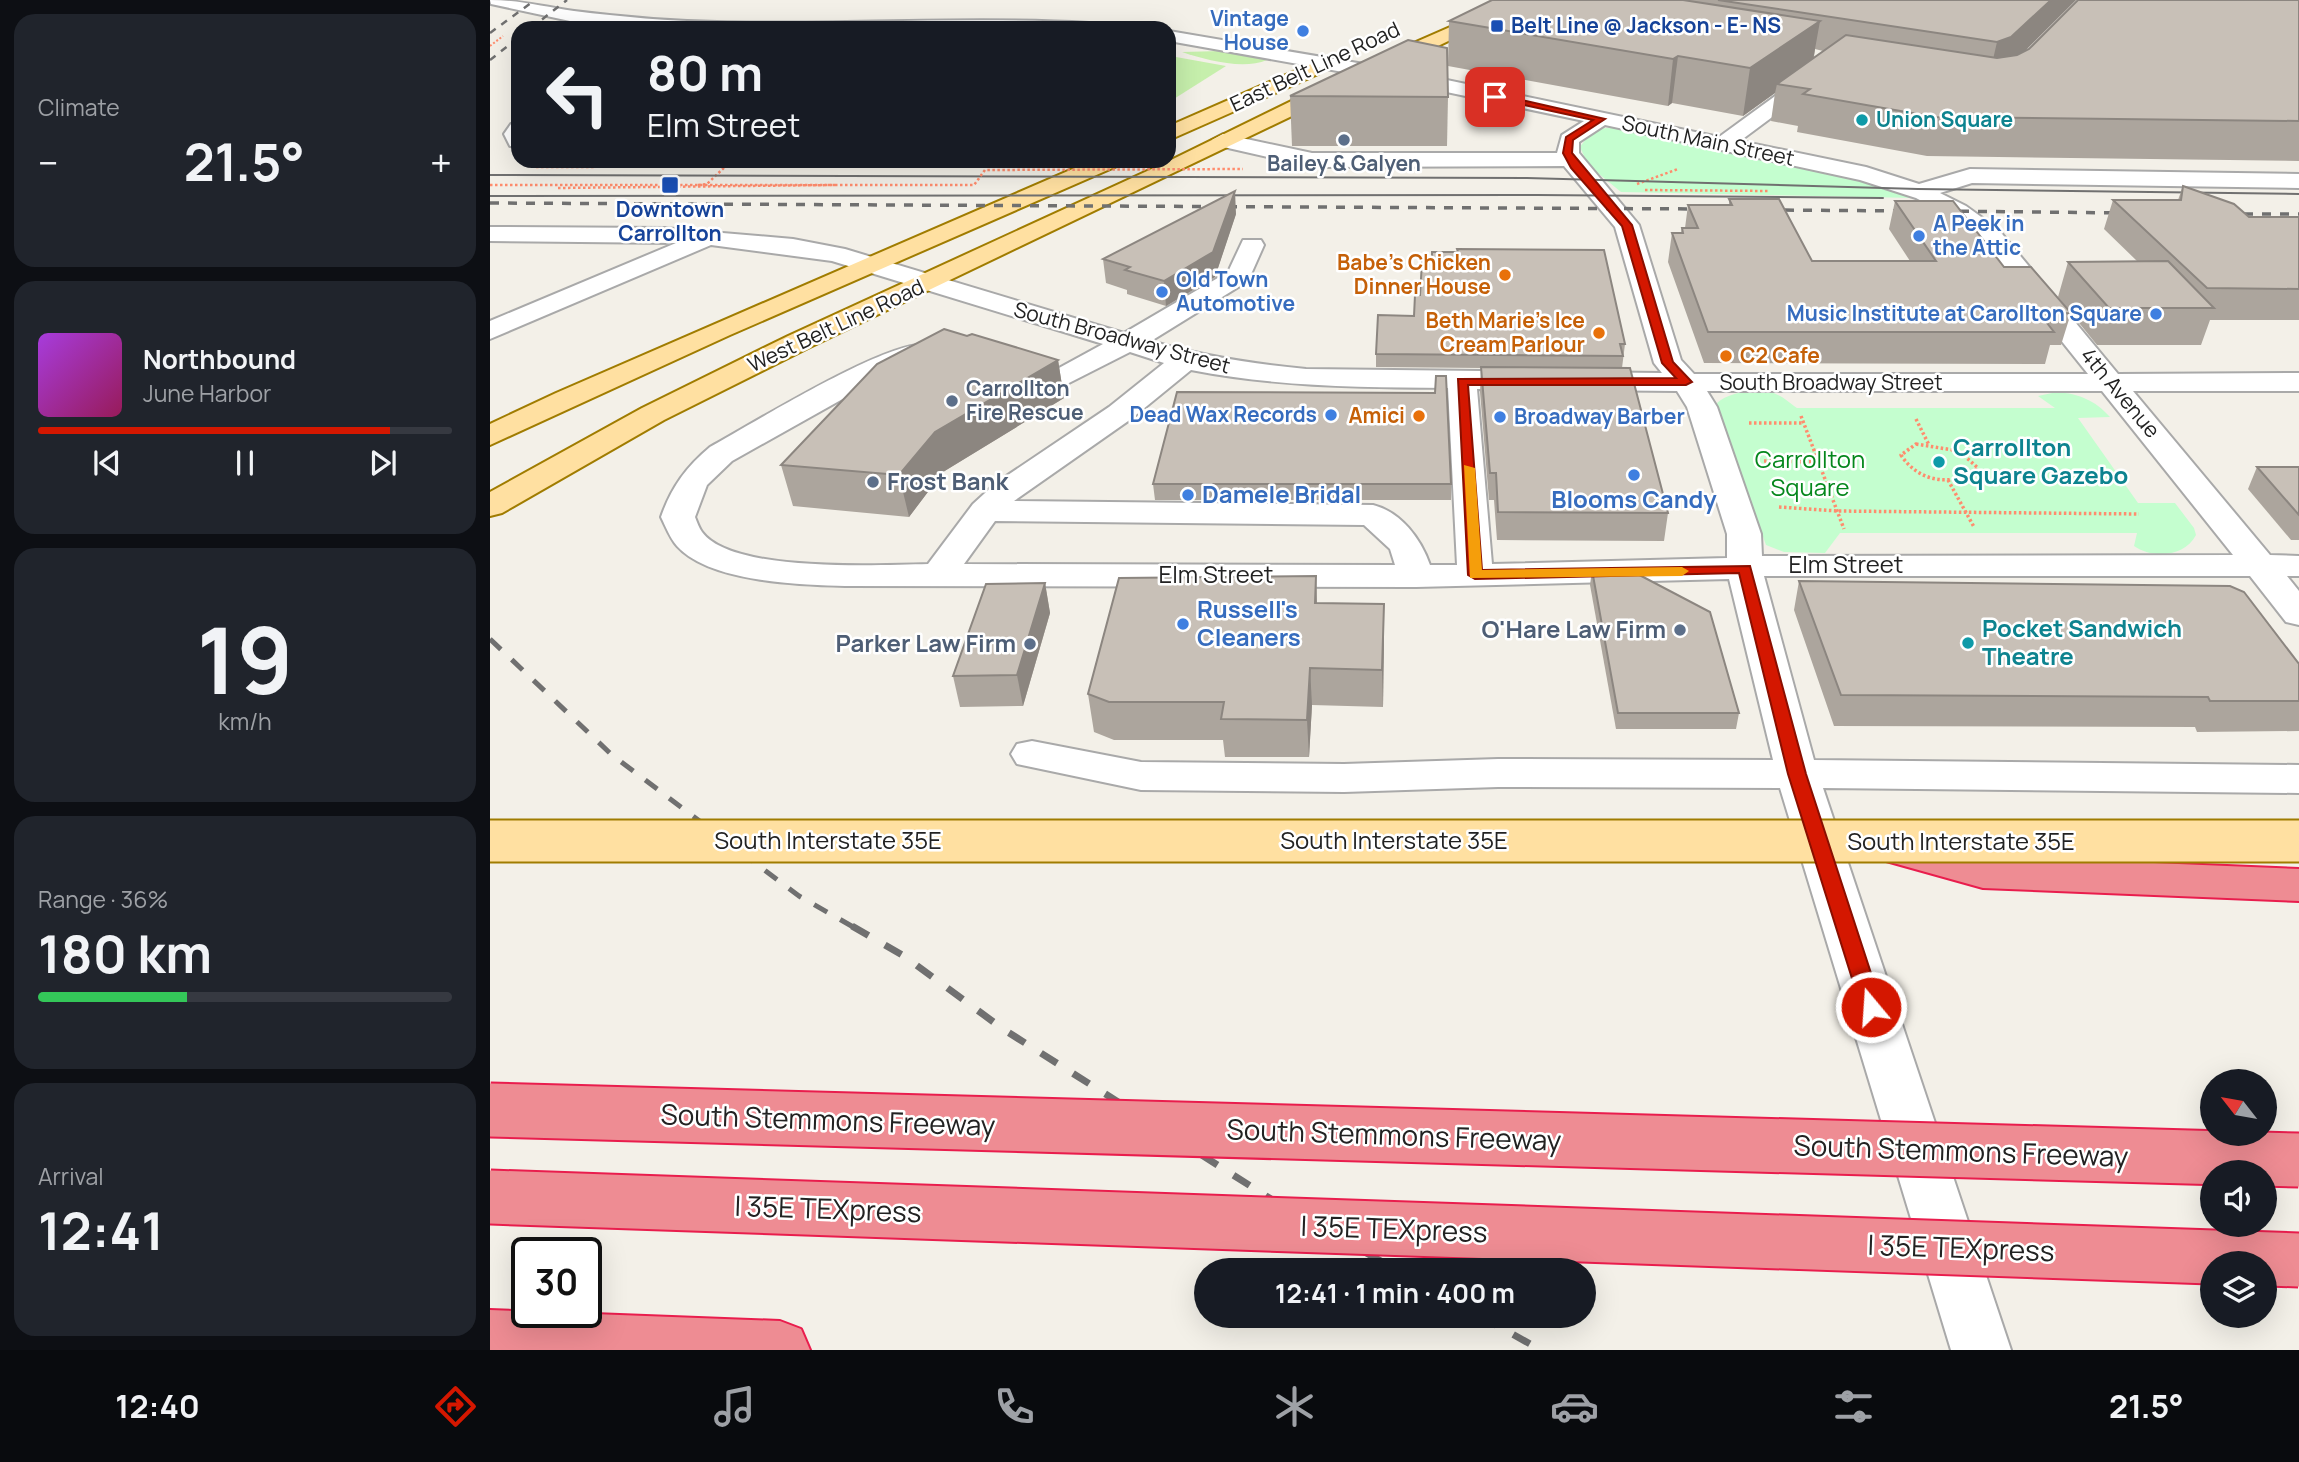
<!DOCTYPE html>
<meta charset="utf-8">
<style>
body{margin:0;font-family:Manrope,sans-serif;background:#20242c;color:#f1f3f6;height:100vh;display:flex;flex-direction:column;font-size:26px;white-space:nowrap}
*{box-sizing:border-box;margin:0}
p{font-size:23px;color:#9ea1a6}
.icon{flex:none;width:38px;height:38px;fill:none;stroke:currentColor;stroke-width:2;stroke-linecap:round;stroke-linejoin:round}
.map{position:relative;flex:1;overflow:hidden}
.details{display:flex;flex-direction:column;gap:14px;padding:14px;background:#0d0f14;width:490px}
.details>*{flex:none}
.guide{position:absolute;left:21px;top:21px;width:665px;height:147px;border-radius:21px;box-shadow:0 7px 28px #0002;background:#171b24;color:#f1f3f6;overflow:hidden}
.needle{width:46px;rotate:301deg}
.fabs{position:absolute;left:1710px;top:1069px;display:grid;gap:14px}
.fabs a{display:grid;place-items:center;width:77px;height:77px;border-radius:50%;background:#171b24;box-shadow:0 7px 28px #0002;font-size:35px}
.speed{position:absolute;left:21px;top:1237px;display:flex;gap:14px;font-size:35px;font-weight:700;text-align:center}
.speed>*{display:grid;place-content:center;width:91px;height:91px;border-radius:50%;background:#171b24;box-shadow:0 7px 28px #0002;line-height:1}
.speed .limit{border:4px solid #111;border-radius:10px;background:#fff;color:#111}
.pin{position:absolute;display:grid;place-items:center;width:60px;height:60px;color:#fff;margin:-30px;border-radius:14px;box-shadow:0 4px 10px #0006}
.me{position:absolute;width:77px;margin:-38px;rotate:342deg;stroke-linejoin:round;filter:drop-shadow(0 0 5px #0008)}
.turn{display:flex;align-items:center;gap:24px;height:147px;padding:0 21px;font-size:32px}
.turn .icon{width:91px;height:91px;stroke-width:2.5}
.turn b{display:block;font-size:49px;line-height:60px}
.big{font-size:52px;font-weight:700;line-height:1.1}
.details .card{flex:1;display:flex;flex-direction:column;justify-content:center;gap:10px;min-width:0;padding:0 24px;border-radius:21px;background:#20242c}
.details .dial{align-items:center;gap:0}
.dial b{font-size:91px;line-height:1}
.song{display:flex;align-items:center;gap:21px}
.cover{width:84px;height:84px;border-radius:10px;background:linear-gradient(135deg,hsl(280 70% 55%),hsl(330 70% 35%))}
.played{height:7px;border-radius:4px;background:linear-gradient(90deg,#d41700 85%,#363941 85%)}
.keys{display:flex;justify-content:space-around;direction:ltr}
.heat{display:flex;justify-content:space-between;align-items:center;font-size:38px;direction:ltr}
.charge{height:10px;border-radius:5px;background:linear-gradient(90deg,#34c759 36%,#363941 0)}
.trip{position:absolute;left:704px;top:1258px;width:402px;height:70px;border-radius:35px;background:#171b24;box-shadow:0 7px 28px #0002;font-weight:700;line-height:70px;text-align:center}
.dock{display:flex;height:112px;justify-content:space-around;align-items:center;background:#090b0e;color:#9ea1a6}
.dock .icon{width:49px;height:49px}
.dock .current{color:#d41700}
.dock b{font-size:32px;color:#f1f3f6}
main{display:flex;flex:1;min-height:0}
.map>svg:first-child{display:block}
</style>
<main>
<section class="details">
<div class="card"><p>Climate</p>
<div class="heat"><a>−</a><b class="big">21.5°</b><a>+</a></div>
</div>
<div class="card">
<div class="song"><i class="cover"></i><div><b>Northbound</b><p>June Harbor</p></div></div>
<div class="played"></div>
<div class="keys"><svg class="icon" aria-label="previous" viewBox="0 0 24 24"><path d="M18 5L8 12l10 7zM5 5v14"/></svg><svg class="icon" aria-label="pause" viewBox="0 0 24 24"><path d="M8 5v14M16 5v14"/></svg><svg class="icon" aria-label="next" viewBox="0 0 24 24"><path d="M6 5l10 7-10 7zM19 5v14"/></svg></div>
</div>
<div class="card dial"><b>19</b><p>km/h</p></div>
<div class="card"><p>Range · 36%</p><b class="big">180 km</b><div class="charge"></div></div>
<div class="card"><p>Arrival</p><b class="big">12:41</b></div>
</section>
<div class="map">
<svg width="1809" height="1350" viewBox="0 0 1809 1350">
<rect width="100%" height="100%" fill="#f3f0e8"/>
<g fill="#c6efac">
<path d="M731,51L777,60C753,70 716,60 692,52Z"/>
<path d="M679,56L686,57L736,66L679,102Z"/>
</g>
<g fill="#c4fecf">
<path d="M1132,127L1349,173L1426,198L1131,192L1098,165L1090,147L1103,129Z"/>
<path d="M1567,392C1589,394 1605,400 1620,417L1588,418L1648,503H1685L1704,528L1706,535C1695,557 1662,559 1644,546L1647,533H1350L1335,553L1294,552L1276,545L1227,409V403C1240,391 1273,387 1288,395C1295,398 1301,404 1307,408H1565L1548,396Z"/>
</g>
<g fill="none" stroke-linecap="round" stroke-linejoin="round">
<g stroke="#a9a9a9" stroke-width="4">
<g id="minor">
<path d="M0,0C29,0 55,7 84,11C132,17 179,21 227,22C351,25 475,16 599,23L608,28H141L80,21L1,4Z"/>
<path d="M679,31L909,70L1229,137L1318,72L1325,70L1335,76L1332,80L1250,141L1376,167L1429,184L1480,169L1809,174V188L1482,183L1450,193L1476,206L1508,229L1628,374L1809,373V391H1643L1780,555L1809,556V576H1797L1809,591V625L1796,622L1760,576H1274L1324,760L1809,765V793L1333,788L1521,1350H1461L1290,788L1008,787L854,792L651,790L527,764L521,754L527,744L542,741L651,762L854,764L1008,759L1283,760L1239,579L926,587L355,586C310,585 219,582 187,546C180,538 176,527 171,517C181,488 196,467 220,447C259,426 403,336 439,345L443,351L439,357L406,369L242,461L217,485L205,517C207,522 209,528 212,532C242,573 389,565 438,564L483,504L506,483L619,407L674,363L640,352L573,386L511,372L507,366L511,360L521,357L569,368L613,344L342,261L221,245L0,339V321L186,243L0,241V227L174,228L303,239L355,249L634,333L738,272L753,240H771L774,245L758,281L661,341C712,356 763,364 816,369L1172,373L1164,363L1125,227L1074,166L822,167L725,145L722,140L733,134L822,153H1067L1072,135L1094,121L909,82L679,41ZM1115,125L1370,180L1426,198L1460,216L1490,239L1598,374H1204L1191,360L1149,225L1089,153V142ZM701,370C788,387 869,387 958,388L967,565H940C931,539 911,512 883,505L524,501L641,419ZM987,389L1187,391L1197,407L1237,534V558L1002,564ZM1217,391H1612L1743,555L1272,556L1271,534L1227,407ZM505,521L874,525L900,549L905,565L474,564Z"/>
<path d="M28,122V147L20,146L14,134L21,124Z"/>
</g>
</g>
<g stroke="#a07c00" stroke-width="4">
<g id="major">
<path d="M1022,0H1044L318,348L174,420L12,513L0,516V492L152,408L298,336L679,161L887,59Z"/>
<path d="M821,64L830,70L828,74L679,140V126Z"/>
<path d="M601,161H630L627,166L240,335L0,445V424L66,393Z"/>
</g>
</g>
<g stroke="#e91d4d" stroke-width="4">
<g id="highway">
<path d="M1405,832L1493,856L1809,869V901L1493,888L1389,859L1383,848L1389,837Z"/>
<path d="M0,1310L290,1321L311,1329L320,1350H0Z"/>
</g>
</g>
<path stroke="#ff8c6d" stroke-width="2" stroke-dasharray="2 2" stroke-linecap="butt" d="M0,46L13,36"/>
<g stroke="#ff8c6d" stroke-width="2.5" stroke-dasharray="2.5 2.5" stroke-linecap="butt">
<path d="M46,167L517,166"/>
<path d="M1147,184L1188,169"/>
<path d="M208,185L217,184L240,162"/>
<path d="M68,188L345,185"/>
<path d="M1155,190L1279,191"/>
</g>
<g stroke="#ff8c6d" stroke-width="3.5" stroke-dasharray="2.5 2.5" stroke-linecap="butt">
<path d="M1311,416L1354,529"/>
<path d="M1426,419L1439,445"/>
<path d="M1259,423H1314"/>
<path d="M1426,444L1469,451L1488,468C1463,488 1428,482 1411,455Z"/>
<path d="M1274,461L1329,462"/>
<path d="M1458,480L1484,527"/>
<path d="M1289,507L1347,511L1649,514"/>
</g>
<use href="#minor" fill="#fff" fill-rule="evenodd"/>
<use href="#major" fill="#ffe0a1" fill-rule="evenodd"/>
<use href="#highway" fill="#ee8c93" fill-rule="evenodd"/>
<g stroke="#707070" stroke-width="2">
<path d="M0,175L1037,178L1428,189L1809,194"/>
<path d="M0,196L1048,195L1393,198"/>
</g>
<g stroke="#707070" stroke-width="2.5" stroke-dasharray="7 7" stroke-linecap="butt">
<path d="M41,28L77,0"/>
<path d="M0,33L45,0"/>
<path d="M0,60L28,38"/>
</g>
<g stroke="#707070" stroke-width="3.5" stroke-dasharray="9 9" stroke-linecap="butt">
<path d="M0,203L1218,209"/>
<path d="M1277,210L1424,211"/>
<path d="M1452,211L1638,213"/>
<path d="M1736,214H1809"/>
</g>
<path stroke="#707070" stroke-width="5" stroke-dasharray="15 15" stroke-linecap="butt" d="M0,639L122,755L309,896L365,928"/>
<g stroke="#707070" stroke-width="7" stroke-dasharray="19 19" stroke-linecap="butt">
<path d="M362,926L414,956L513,1029L792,1206L907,1270"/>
<path d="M990,1316L1051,1350"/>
</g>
<g stroke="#a07c00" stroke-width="45" stroke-linecap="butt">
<path id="major-bridge" d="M0,841H1809"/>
</g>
<g stroke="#e91d4d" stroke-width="57" stroke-linecap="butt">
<g id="highway-bridge">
<path d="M0,1110L1809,1160"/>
<path d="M0,1197L1809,1260"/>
</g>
</g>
<path stroke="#ff8c6d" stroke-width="2.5" stroke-dasharray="2.5 2.5" stroke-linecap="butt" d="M0,185H484L495,170L753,169"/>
<use href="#major-bridge" stroke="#ffe0a1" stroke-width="41"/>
<use href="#highway-bridge" stroke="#ee8c93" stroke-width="53"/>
</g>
<g fill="#aca59d" fill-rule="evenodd">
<path d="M1002,0H1586L1534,51L1809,0V161L1437,156L1307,132L1308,126L1281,121L1285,93L1253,116L1182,103L1178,106L958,66L959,21ZM1325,49L1333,51L1324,57Z"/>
<path d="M800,96L958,97L957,146H802Z"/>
<path d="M1693,186L1759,217H1809V320H1720L1711,345H1607L1568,297L1578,262L1647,261L1614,229L1623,200H1688Z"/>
<path d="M1239,199L1322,261H1420L1399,229L1405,201L1514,267L1581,313L1571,345H1560L1555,364L1214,363L1178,262L1182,233H1191L1192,228H1195L1198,205H1239Z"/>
<path d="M746,214L725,277L676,306L637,294V290L616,283L613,259Z"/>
<path d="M930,295L1135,344L1132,368L1178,513L1174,541L1007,540L1004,500H999L990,392L991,368L886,367V354L924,316Z"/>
<path d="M477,336L568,360L574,398L453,472L419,517L303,506L291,465Z"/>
<path d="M945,393L961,484V500H665L663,484Z"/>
<path d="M1767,467H1809V540H1801L1758,489Z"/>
<path d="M1102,570L1249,713L1246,729H1126L1100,585Z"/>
<path d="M826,576L827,603L894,604L893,707L822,705L819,757H735L733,740H624L604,732L598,694Z"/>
<path d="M1309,581L1809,664V731L1707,732L1705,727L1344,726L1304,610Z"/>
<path d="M555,583L560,613L533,706L470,707L463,676Z"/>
</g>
<g fill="#8c8680">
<path d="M1561,0H1586L1513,73L1499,77L1507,42Z"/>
<path d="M1330,21L1322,66L1287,84L1285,93L1253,116L1260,68Z"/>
<path d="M1188,56L1182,103L1178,106L1183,59Z"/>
<path d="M745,191L746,214L725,277L676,306L674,281Z"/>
<path d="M568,360L574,398L453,472L419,517L409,475L445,432Z"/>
<path d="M826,576L827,612L825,603Z"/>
<path d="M555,583L560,613L533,706L527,675Z"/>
<path d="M894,604V640L893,707L892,670Z"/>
<path d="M820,668L822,705L819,757L817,720Z"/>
</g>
<g fill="#c8c0b7" stroke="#8c8680" stroke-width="2">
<path d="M1002,0H1193L1330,21L1260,68L1188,56L1183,59L959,21Z"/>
<path d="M1228,0H1561L1521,37L1507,42Z"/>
<path d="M1588,0H1809V121L1445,117L1313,94L1320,89L1287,84L1356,35L1507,58L1527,55L1539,49Z"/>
<path d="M918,40L957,48L958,97L800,96Z"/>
<path d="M1693,186L1744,204L1759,217H1809V289L1717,288L1623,200H1691Z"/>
<path d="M745,191L723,252L674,281L635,270L640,267L613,259Z"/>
<path d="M1239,199H1289L1322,261H1446L1405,201H1463L1514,267H1541L1581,313L1550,314L1564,332H1218L1182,233H1193L1192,228H1208L1198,205H1242Z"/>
<path d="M967,249L1114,250L1135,344H1130L1133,356L886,354L888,315L924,316L925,295H930L932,262H942V252H968Z"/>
<path d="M1678,261L1724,308H1619L1578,262Z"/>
<path d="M454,329L477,336L482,334L568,360L445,432L409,475L291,465L387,364Z"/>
<path d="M991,367L1140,368L1178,513L1008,512L1006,473H1000Z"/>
<path d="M946,376H956L961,484H663L687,392L945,393Z"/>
<path d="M1767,467H1809V515Z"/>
<path d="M1138,569L1220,612L1249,713H1128L1102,570Z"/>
<path d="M826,576L825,603L894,604L892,670L820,668L817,720L731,719L734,702H619L598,694L629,578Z"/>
<path d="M1309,581L1740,586L1754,592L1809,664V701H1720L1718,697L1351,695Z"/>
<path d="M555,583L527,675L463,676L496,584Z"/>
</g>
<path fill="#d41700" stroke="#8a0f00" stroke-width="2" d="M1005,94L1115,119L1083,140L1082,153L1142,225L1183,362L1202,382L1196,385H978L992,570L1260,566L1316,774L1392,1007L1389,1013H1374L1371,1007L1298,774L1249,573L985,579L978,575L968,379L1186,378L1172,363L1132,226L1081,168L1073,153L1076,137L1103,120L1002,98Z"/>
<path fill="#f59e0b" d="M974,465L985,468L992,570L1192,567L1199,571L1192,576L980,578Z"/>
<g fill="#1a4fb4" stroke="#fff" stroke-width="2.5">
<rect x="1000" y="19" width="14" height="14" rx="3.5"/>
<rect x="171" y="176" width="18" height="18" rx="3.5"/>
</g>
<g fill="#3f7fe0" stroke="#fff" stroke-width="2.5">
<circle cx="813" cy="31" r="7"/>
<circle cx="1429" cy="236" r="7"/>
<circle cx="672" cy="292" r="7"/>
<circle cx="1666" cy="314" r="7"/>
<circle cx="841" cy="415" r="7"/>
<circle cx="1010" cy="417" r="7"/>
<circle cx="1144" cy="475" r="7"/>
<circle cx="698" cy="495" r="7"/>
<circle cx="693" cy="624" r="7"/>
</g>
<g fill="#0f9aa8" stroke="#fff" stroke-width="2.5">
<circle cx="1372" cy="120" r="7"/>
<circle cx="1449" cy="462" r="7"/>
<circle cx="1478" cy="643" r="7"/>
</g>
<g fill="#5c6f8a" stroke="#fff" stroke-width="2.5">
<circle cx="854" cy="140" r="7"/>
<circle cx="462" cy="401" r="7"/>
<circle cx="383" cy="482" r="7"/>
<circle cx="1190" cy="630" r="7"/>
<circle cx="540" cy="644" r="7"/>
</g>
<g fill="#e8710a" stroke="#fff" stroke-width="2.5">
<circle cx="1015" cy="275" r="7"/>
<circle cx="1109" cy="333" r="7"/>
<circle cx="1236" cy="356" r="7"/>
<circle cx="929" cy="416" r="7"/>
</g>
<g text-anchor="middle" stroke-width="5" stroke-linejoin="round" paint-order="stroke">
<g font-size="21" font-weight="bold" fill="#366cbe" stroke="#fff" text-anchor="end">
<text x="799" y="26">Vintage<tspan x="799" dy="24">House</tspan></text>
<text x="1443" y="231" text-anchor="start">A Peek in<tspan x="1443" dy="24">the Attic</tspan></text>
<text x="686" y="287" text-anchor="start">Old Town<tspan x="686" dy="24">Automotive</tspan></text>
<text x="1652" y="321">Music Institute at Carollton Square</text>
<text x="827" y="422">Dead Wax Records</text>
<text x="1024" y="424" text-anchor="start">Broadway Barber</text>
</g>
<g font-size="21" font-weight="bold" fill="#164399" stroke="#fff" text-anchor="start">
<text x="1021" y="33">Belt Line @ Jackson - E- NS</text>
<text x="180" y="217" text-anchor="middle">Downtown<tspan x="180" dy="24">Carrollton</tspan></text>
</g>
<g font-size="21" fill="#222" stroke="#fff">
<text transform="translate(825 67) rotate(-25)" y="7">East Belt Line Road</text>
<text transform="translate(1218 141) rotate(12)" y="7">South Main Street</text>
<text transform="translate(346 326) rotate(-25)" y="7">West Belt Line Road</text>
<text transform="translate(632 338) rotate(15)" y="7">South Broadway Street</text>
<text x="1341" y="390">South Broadway Street</text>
<text transform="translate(1630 393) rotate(50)" y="7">4th Avenue</text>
</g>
<g font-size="21" font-weight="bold" fill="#0d838f" stroke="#fff" text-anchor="start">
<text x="1386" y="127">Union Square</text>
</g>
<g font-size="21" font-weight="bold" fill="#4e5e75" stroke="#fff">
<text x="854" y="171">Bailey &amp; Galyen</text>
<text x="476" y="396" text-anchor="start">Carrollton<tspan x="476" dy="24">Fire Rescue</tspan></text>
</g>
<g font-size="21" font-weight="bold" fill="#c56008" stroke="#fff" text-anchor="end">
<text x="1001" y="270">Babe's Chicken<tspan x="1001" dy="24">Dinner House</tspan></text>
<text x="1095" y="328">Beth Marie's Ice<tspan x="1095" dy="24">Cream Parlour</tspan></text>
<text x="1250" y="363" text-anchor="start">C2 Cafe</text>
<text x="915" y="423">Amici</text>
</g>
<g font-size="24" font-weight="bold" fill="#0d838f" stroke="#fff" text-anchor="start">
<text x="1463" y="456">Carrollton<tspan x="1463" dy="28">Square Gazebo</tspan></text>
<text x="1492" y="637">Pocket Sandwich<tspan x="1492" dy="28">Theatre</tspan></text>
</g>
<g font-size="24" fill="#04871c" stroke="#fff">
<text x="1320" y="468">Carrollton<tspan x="1320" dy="28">Square</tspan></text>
</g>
<g font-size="24" font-weight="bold" fill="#4e5e75" stroke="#fff" text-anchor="end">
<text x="397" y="490" text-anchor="start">Frost Bank</text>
<text x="1176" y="638">O'Hare Law Firm</text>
<text x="526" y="652">Parker Law Firm</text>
</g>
<g font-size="24" font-weight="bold" fill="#366cbe" stroke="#fff" text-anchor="start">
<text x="712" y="503">Damele Bridal</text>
<text x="1144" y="508" text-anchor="middle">Blooms Candy</text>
<text x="707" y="618">Russell's<tspan x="707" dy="28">Cleaners</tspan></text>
</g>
<g font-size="24" fill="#222" stroke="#fff">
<text x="1356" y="573">Elm Street</text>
<text x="726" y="583">Elm Street</text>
<text x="338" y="849">South Interstate 35E</text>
<text x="904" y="849">South Interstate 35E</text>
<text x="1471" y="850">South Interstate 35E</text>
</g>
<g font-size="28" fill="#222" stroke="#fff">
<text transform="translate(338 1120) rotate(2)" y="10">South Stemmons Freeway</text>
<text transform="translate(904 1135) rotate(2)" y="10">South Stemmons Freeway</text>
<text transform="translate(1471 1151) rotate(2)" y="10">South Stemmons Freeway</text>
<text transform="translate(338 1209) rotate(2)" y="10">I 35E TEXpress</text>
<text transform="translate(904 1229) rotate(2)" y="10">I 35E TEXpress</text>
<text transform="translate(1471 1248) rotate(2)" y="10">I 35E TEXpress</text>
</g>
</g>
</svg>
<div class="fabs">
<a><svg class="needle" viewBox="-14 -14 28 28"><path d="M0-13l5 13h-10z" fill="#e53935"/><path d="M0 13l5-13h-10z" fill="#9ea1a6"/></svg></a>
<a><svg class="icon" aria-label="sound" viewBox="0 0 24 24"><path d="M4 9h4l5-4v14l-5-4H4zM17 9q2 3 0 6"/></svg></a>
<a><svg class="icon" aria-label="layers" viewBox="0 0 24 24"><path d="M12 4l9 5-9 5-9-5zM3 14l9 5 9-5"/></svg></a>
</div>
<div class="speed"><div class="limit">30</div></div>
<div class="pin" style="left:1005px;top:97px;background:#d93025"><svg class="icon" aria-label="arrive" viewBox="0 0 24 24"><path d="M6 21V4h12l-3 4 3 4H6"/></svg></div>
<svg class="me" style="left:1381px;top:1007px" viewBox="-20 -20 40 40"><circle r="17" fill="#d41700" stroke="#fff" stroke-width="3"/><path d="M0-11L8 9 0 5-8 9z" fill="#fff"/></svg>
<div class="trip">12:41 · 1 min · 400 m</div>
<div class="guide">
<div class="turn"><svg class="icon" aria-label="left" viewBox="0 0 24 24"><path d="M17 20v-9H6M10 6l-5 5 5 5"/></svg><div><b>80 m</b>Elm Street</div></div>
</div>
</div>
</main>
<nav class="dock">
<b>12:40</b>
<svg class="icon current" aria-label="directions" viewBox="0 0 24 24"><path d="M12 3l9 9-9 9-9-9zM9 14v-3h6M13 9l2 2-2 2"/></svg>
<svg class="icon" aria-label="music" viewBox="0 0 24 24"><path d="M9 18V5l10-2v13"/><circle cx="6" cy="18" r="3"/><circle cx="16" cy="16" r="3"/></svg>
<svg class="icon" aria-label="phone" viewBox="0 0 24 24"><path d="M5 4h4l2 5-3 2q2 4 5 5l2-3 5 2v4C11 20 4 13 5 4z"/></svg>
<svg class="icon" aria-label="climate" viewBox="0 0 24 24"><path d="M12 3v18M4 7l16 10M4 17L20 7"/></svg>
<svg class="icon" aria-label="car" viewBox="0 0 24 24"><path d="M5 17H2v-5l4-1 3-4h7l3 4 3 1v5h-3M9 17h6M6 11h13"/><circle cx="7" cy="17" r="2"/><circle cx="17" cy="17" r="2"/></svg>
<svg class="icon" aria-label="filters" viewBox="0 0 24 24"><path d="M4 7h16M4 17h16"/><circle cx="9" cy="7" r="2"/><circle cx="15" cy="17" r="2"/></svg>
<b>21.5°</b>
</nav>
